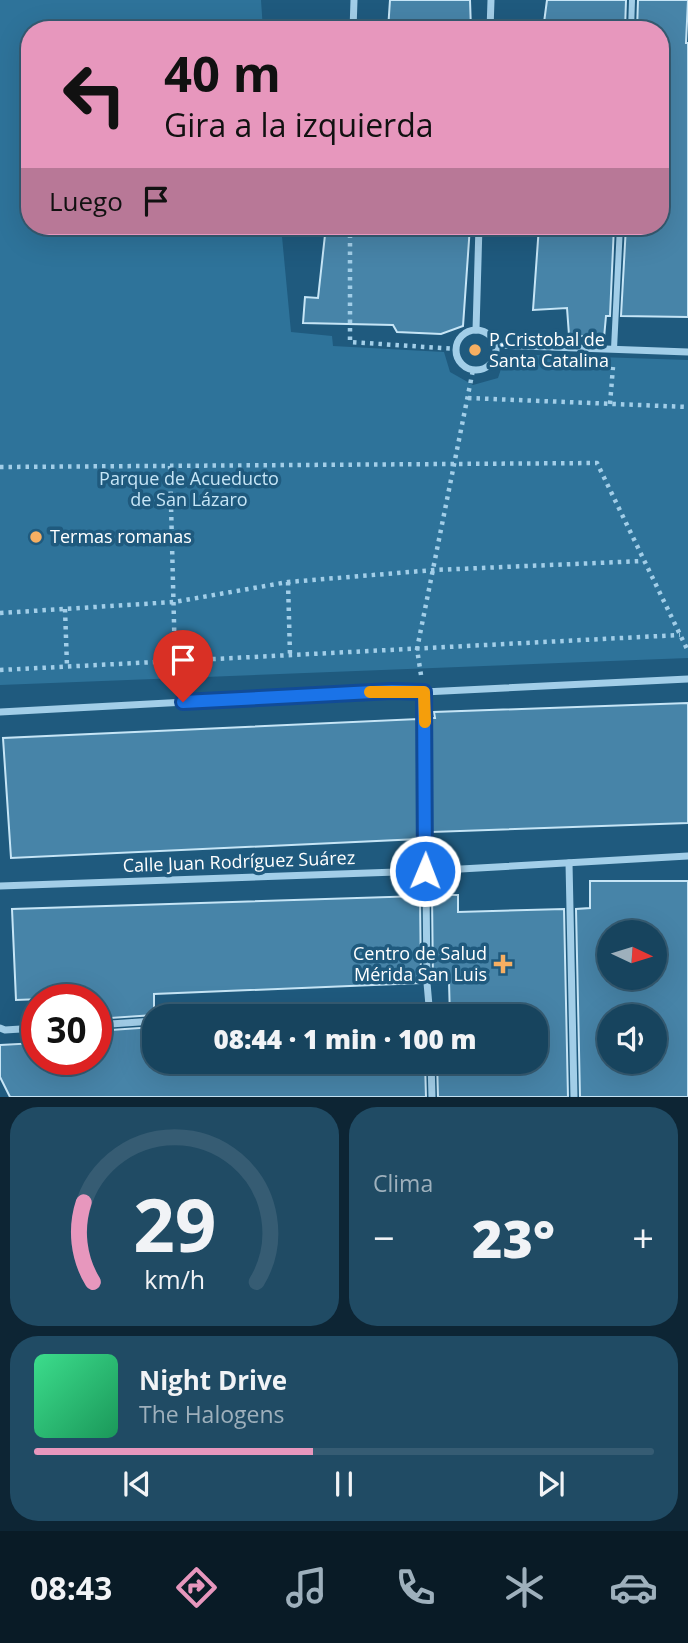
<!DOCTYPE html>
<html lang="es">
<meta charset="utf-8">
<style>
body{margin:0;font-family:"Open Sans",sans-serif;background:#204b64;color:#f1f3f6;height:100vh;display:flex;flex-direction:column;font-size:26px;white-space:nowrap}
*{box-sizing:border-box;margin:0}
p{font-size:23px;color:#9eb0bc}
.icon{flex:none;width:38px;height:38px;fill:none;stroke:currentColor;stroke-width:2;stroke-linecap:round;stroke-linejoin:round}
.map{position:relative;height:1097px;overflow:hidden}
.details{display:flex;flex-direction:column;gap:10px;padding:10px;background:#0d2534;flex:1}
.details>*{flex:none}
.guide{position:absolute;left:21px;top:21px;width:648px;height:214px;border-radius:28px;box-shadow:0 7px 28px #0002,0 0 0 2px #365c73;background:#e797bd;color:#111;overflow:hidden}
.needle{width:46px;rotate:94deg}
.tools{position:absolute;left:597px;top:920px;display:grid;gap:14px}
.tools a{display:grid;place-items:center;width:70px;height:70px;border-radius:50%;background:#17445e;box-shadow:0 7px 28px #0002,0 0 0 2px #365c73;font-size:35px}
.speed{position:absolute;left:21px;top:984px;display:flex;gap:14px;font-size:35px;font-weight:700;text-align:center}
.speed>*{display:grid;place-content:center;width:91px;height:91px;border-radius:50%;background:#17445e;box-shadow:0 7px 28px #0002,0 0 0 2px #365c73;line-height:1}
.speed .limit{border:10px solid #d22;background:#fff;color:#111}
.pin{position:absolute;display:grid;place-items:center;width:60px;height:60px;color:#fff;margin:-72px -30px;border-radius:50% 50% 50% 0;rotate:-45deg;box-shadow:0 0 7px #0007}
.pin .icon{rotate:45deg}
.me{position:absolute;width:77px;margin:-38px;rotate:1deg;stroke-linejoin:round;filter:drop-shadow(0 0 5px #0008)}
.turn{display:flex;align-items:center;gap:24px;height:147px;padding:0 28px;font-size:32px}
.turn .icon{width:91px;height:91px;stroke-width:2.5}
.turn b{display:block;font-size:49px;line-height:60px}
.then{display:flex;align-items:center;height:66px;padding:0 28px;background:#0003;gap:14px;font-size:26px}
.big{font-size:52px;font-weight:800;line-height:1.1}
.details .card{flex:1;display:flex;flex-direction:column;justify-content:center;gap:10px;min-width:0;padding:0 24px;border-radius:28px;background:#204b64}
.details .dial{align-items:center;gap:0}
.dial svg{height:182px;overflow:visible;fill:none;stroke:#365c73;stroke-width:7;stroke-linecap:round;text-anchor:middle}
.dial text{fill:#f1f3f6;stroke:none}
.song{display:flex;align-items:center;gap:21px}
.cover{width:84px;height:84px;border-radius:10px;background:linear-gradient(135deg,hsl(150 70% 55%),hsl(150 70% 35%))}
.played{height:7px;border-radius:4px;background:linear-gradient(90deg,#e797bd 45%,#365c73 45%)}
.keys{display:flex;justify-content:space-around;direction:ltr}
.heat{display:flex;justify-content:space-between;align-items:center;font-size:38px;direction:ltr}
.details .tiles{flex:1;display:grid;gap:10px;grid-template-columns:1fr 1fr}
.card:last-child{grid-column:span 2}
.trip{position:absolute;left:142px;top:1004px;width:406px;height:70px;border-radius:28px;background:#17445e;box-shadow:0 7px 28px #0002,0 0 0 2px #365c73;font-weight:800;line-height:70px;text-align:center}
.menu{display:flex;height:112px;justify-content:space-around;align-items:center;background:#091b26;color:#9eb0bc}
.menu .icon{width:49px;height:49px}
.menu .active{color:#e797bd}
.menu b{font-size:32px;color:#f1f3f6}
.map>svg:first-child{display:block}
</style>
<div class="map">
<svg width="688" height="1097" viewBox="0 0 688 1097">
<rect width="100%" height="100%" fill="#1f5a7e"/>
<path fill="#2e739a" d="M0,0H261L263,30H30V226H281L291,332L332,336L333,346L444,352L450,372L473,385L498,378L506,354L688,360V658L0,685Z"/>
<g fill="#4784a8" stroke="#c6e5f6" stroke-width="2" fill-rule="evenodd">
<path d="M390,0H470L471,30H388Z"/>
<path d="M547,0H626L625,30H543Z"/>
<path d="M638,0H688L686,43H688V317L621,316L626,226H660V30H637Z"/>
<path d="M326,226H470L463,326L441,334L397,332L393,325L303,323L305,297L318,298Z"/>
<path d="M539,226H614L610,316H606L604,338L569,335L567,308L533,310Z"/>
<path d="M688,703V823L432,832L430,718H435L434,712Z"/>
<path d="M418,719L419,839L11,858L3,738Z"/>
<path d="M590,881H688V1097H580L576,909L590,908ZM609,933H654V978H609ZM609,1017H654V1062H609Z"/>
<path d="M432,895H458V912L564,909L568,1097H438L437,1062H536V1017H450L449,982L433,983Z"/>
<path d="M420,896L421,983L154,994V1015L96,1019V997L16,1000L12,909Z"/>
<path d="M154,1027V1062H425L426,1097H10L0,1077V1045L37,1043V1059H96V1031Z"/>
</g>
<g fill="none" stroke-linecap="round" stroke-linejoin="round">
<g stroke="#a2cee8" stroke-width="4.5" stroke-dasharray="3.5 5" stroke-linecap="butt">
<path d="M350,226V342L456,349"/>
<path d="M468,398L688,407"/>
<path d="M610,404L613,367"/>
<path d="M170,466L175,661"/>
<path d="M0,467L597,463L688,651"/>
<path d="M288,582L290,655"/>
<path d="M65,609L67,666"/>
<path d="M0,613L174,602L288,582L434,570L643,561"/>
<path d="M0,670L680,635"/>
<path d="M421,675L417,649L473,370"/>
</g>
<g stroke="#a2cee8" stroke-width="6">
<path d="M631,30L632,0"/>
<path d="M614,349L620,226"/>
</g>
<g stroke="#a2cee8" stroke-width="7">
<path d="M353,30L354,0"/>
<path d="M490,30L491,0"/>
<circle cx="476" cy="350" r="20"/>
<path d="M476,330L479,226"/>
<path d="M495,345L688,352"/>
<path d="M424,692L427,983L430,1017"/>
<path d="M0,712L392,691L424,692L688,679"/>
<path d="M569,863L574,1097"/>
<path d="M0,886L425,871L688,856"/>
<path d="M229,1017L430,1007"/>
<path d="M96,1025L154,1021"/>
<path d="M0,1028L5,1030L37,1028"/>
<path d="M431,1062L432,1097"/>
</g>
</g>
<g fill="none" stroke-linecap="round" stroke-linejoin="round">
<g stroke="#114b97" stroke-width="18">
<path id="route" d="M183,702L392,691L424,692L425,871"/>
</g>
<use href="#route" stroke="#1a73e8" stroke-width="12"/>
<path stroke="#f59e0b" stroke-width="12" d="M370,692H424L425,722"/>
</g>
<g fill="#f6af62" stroke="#1f5a7e" stroke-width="2.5">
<circle cx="475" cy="350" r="7"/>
<circle cx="36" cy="537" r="7"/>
<path d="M499.5 953.5h7v7h7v7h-7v7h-7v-7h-7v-7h7z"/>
</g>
<g text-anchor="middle" stroke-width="7" stroke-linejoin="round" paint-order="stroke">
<g font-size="18" fill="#fff" stroke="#1f5a7e" text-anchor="start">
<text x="489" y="346">P.Cristobal de<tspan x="489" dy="21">Santa Catalina</tspan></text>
<text x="50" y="543">Termas romanas</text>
<text x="487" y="960" text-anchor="end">Centro de Salud<tspan x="487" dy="21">Mérida San Luis</tspan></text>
</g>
<g font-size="18" fill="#c6e5f6" stroke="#1f5a7e">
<text x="189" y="485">Parque de Acueducto<tspan x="189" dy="21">de San Lázaro</tspan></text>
</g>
<g font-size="18" fill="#fff" stroke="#1f5a7e">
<text transform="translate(239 862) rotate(-2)" y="6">Calle Juan Rodríguez Suárez</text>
</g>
</g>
</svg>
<div class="tools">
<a><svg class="needle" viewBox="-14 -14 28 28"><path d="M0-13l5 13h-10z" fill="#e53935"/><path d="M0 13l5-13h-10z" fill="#9eb0bc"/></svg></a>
<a><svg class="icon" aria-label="sound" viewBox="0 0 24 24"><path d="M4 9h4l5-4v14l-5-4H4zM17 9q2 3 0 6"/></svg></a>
</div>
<div class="speed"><div class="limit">30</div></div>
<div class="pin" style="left:183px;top:702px;background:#d93025"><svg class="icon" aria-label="arrive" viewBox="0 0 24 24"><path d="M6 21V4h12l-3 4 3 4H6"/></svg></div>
<svg class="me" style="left:425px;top:871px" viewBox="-20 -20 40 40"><circle r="17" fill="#1a73e8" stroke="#fff" stroke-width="3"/><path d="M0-11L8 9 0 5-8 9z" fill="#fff"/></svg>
<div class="trip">08:44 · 1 min · 100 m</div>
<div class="guide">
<div class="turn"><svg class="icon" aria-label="left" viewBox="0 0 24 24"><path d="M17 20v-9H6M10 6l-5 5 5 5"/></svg><div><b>40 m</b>Gira a la izquierda</div></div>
<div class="then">Luego<svg class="icon" aria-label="arrive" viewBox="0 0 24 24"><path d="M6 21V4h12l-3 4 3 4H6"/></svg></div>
</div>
</div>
<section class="details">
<div class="tiles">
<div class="card dial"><svg viewBox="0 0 100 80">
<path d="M14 69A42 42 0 1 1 86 69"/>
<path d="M14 69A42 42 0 0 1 10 34" stroke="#e797bd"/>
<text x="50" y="56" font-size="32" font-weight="700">29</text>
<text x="50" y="72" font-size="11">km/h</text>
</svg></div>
<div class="card"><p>Clima</p>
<div class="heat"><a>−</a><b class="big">23°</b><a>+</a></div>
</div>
<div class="card">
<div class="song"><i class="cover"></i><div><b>Night Drive</b><p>The Halogens</p></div></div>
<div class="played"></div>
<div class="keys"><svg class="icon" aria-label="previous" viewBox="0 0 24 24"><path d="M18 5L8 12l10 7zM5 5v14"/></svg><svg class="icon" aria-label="pause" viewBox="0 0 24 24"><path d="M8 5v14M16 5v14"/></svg><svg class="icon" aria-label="next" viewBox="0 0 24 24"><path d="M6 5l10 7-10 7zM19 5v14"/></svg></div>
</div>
</div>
</section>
<nav class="menu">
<b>08:43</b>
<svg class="icon active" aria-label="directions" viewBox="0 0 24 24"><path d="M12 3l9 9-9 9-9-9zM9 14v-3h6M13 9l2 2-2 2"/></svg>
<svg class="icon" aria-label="music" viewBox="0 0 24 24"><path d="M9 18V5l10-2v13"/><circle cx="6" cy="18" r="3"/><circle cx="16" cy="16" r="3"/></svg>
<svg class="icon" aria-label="phone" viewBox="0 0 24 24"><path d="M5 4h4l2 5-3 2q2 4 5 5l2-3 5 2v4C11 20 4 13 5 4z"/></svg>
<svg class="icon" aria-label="climate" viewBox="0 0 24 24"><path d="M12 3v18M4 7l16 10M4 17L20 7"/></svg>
<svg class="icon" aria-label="car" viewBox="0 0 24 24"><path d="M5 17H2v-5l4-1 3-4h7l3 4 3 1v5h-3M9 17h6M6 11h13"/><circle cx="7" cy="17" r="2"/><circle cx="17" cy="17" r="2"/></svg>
</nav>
